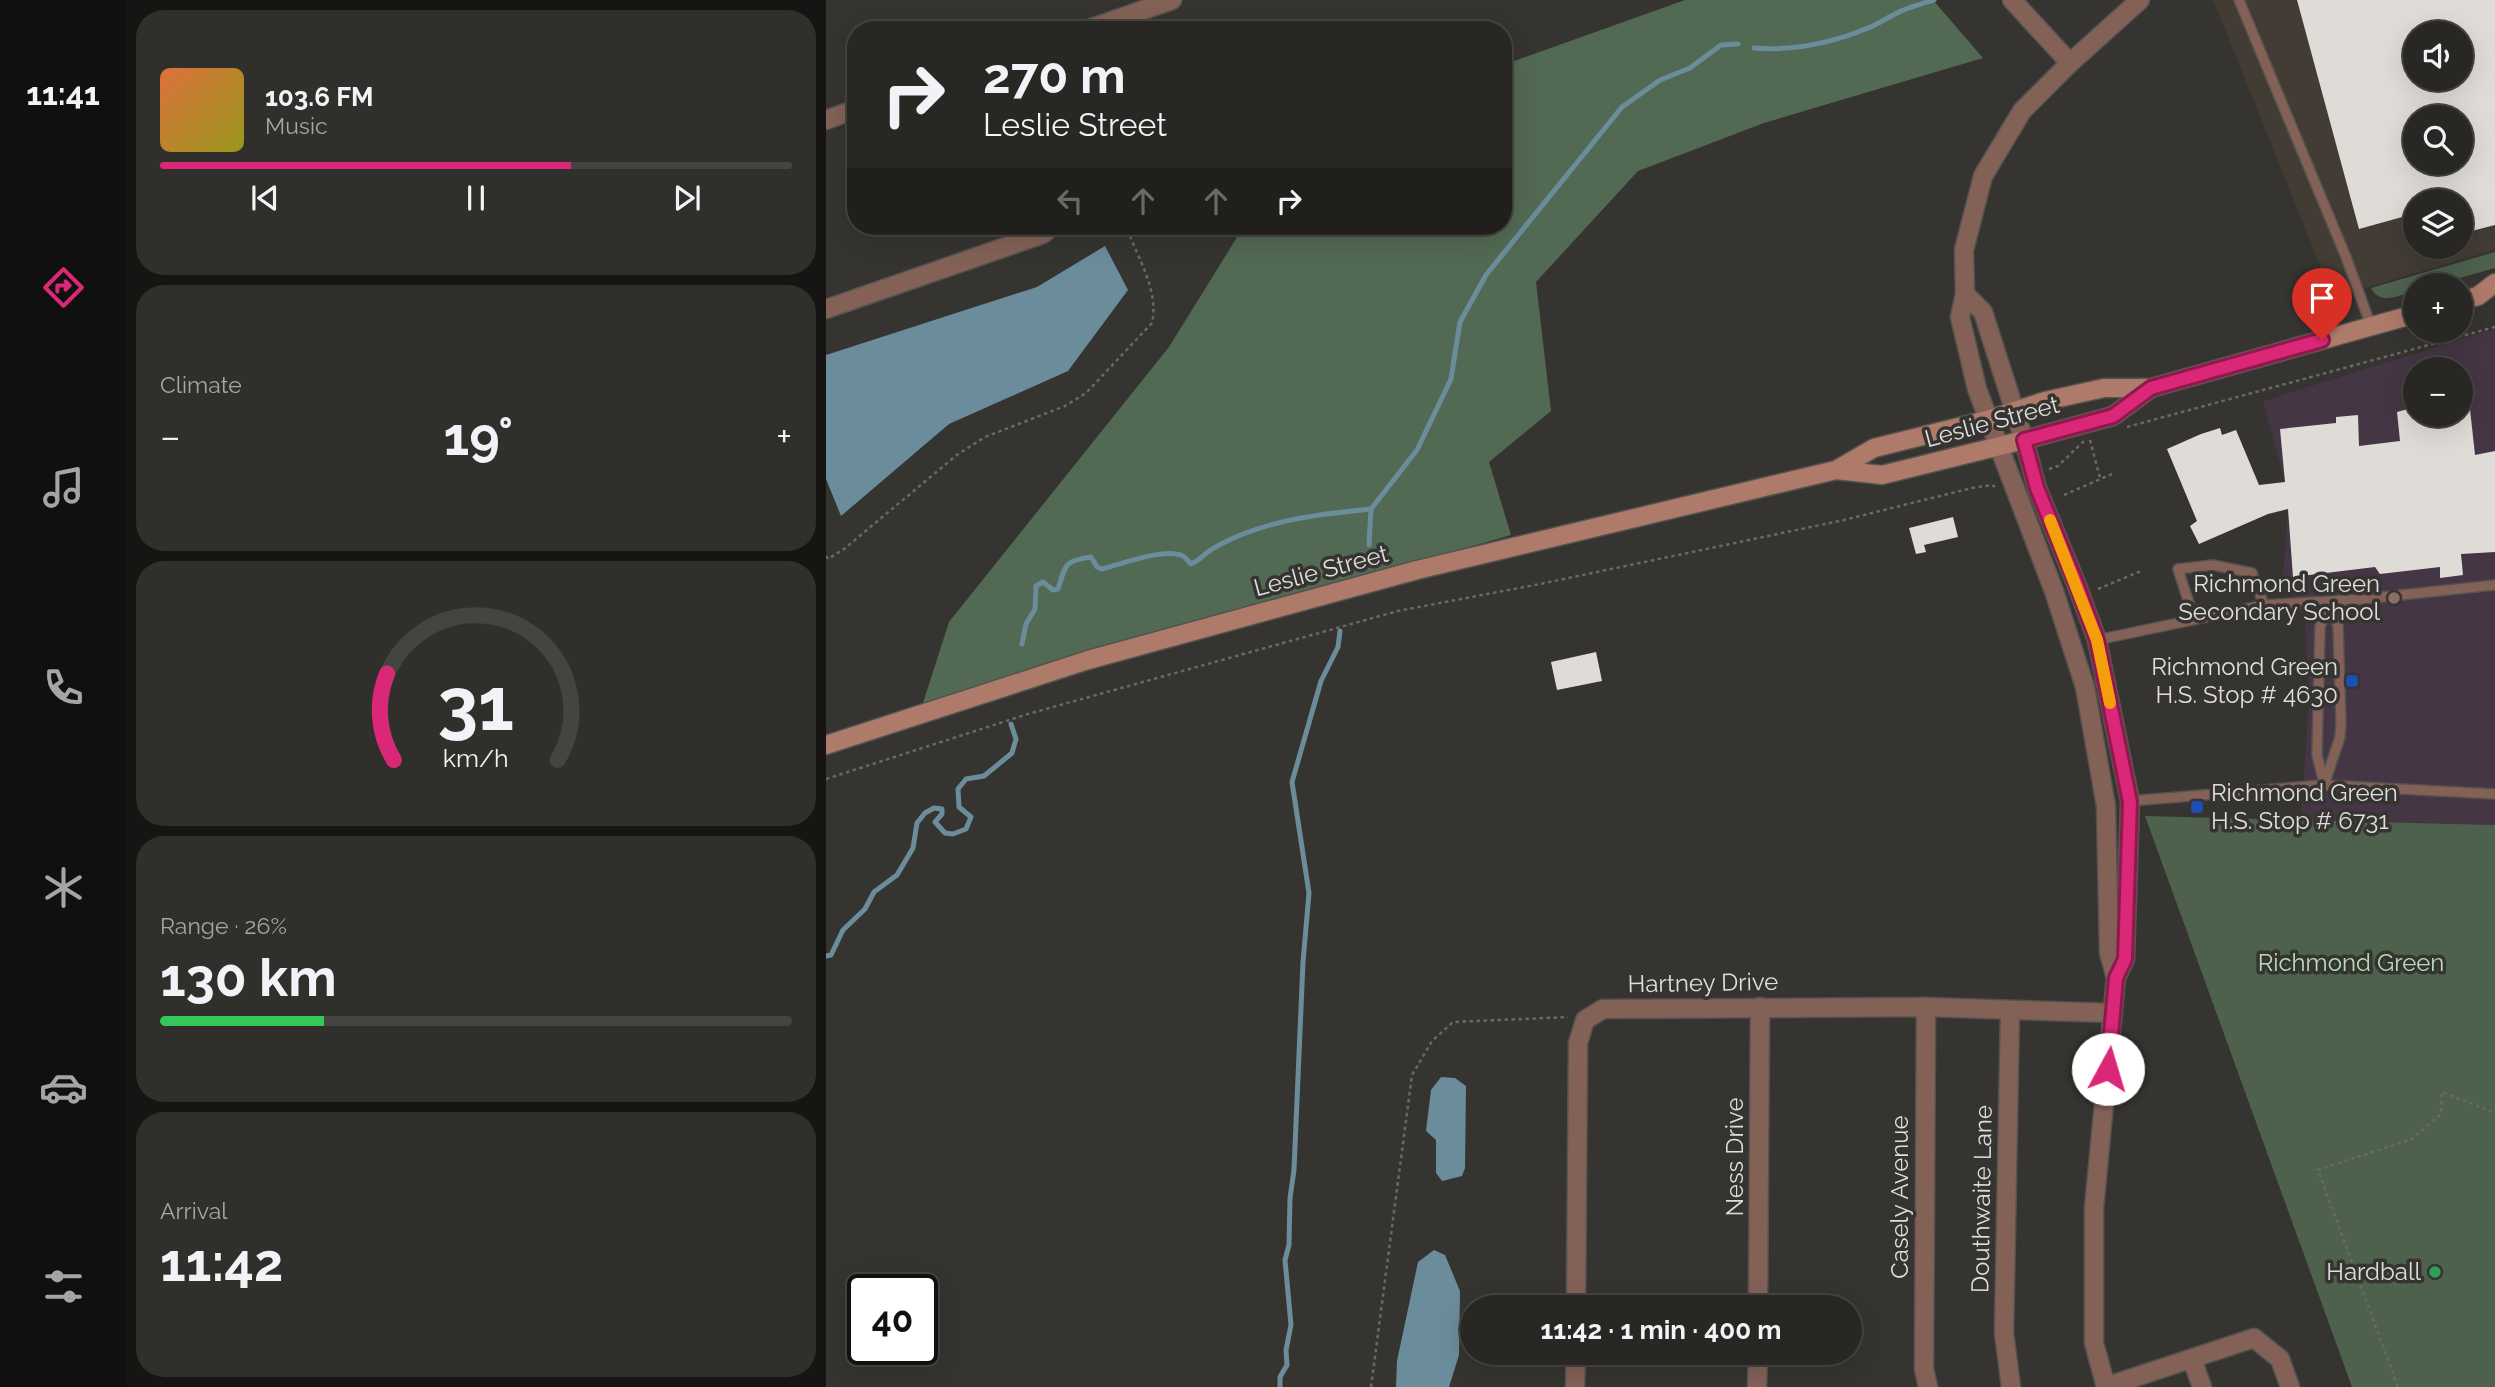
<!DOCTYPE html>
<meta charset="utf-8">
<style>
body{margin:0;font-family:Raleway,sans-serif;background:#302f2c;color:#f1f3f6;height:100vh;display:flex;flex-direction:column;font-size:26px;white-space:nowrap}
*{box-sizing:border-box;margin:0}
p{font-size:23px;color:#a5a5a6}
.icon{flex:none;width:38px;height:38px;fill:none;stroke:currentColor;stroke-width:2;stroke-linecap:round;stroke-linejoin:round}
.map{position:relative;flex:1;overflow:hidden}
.sheet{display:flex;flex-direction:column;gap:10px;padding:10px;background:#161514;width:700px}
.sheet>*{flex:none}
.banner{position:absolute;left:21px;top:21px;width:665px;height:214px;border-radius:28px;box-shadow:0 7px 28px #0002,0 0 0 2px #444441;background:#282724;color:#f1f3f6;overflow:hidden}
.fabs{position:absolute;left:1577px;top:21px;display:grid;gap:14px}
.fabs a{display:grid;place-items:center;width:70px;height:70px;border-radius:50%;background:#282724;box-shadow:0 7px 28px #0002,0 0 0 2px #444441;font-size:35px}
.speed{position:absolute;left:21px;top:1274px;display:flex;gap:14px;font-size:35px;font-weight:700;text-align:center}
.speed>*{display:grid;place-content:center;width:91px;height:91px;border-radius:50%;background:#282724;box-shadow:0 7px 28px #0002,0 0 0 2px #444441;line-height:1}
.speed .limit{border:4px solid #111;border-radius:10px;background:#fff;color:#111}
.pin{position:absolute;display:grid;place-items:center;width:60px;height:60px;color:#fff;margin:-72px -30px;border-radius:50% 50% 50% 0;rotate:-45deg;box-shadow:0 0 7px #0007}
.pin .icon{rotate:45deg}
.me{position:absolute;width:77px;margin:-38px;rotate:6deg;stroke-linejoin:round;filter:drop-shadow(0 0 5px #0008)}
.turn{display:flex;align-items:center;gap:24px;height:147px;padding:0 21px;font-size:32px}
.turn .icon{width:91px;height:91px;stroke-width:2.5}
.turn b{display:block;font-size:49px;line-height:60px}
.lanes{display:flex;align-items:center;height:66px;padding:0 21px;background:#0003;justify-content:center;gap:35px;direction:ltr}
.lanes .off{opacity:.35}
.big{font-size:52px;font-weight:700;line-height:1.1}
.sheet .card{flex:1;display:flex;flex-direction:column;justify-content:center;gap:10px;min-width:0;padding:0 24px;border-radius:28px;background:#302f2c}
.sheet .dial{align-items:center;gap:0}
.dial svg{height:182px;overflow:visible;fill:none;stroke:#444441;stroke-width:7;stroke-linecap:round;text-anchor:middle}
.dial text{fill:#f1f3f6;stroke:none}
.song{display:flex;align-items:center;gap:21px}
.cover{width:84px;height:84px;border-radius:10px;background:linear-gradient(135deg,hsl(20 70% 55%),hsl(60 70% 35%))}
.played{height:7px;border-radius:4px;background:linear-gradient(90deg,#db2777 65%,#444441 65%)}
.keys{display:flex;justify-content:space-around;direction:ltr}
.heat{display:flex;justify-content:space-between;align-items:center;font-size:38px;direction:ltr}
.charge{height:10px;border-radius:5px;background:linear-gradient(90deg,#34c759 26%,#444441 0)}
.trip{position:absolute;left:634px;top:1295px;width:402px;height:70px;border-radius:35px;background:#282724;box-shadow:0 7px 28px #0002,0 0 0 2px #444441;font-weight:700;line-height:70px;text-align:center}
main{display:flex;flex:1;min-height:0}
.tab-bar{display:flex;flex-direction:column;width:126px;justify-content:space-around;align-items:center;background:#10100e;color:#a5a5a6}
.tab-bar .icon{width:49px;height:49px}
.tab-bar .selected{color:#db2777}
.tab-bar b{font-size:32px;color:#f1f3f6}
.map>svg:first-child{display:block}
</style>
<main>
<nav class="tab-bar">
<b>11:41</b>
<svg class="icon selected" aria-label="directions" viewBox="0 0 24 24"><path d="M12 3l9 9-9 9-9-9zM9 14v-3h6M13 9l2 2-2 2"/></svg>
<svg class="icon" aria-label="music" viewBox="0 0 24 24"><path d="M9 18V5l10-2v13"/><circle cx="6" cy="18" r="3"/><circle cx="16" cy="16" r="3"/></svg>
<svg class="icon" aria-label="phone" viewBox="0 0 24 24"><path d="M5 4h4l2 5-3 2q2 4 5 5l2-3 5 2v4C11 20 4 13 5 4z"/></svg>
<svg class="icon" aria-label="climate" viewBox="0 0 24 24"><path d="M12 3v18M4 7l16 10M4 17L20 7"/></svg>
<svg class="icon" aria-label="car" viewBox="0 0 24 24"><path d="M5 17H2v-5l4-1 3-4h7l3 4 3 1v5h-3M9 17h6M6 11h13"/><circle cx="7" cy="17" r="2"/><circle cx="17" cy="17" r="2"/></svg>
<svg class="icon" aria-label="filters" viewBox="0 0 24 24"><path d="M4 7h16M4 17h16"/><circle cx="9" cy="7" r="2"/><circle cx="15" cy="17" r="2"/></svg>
</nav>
<section class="sheet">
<div class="card">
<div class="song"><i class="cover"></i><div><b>103.6 FM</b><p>Music</p></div></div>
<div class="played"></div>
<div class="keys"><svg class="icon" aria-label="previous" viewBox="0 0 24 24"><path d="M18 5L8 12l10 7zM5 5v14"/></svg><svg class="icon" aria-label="pause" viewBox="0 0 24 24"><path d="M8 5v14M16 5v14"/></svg><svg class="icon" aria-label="next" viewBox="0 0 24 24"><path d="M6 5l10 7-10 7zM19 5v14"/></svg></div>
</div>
<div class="card"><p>Climate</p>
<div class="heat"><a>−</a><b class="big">19°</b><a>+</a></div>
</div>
<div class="card dial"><svg viewBox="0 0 100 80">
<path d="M14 69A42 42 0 1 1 86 69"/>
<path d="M14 69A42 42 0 0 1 11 31" stroke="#db2777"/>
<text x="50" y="56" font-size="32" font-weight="700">31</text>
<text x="50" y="72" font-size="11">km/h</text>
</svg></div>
<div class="card"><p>Range · 26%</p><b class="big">130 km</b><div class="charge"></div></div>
<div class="card"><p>Arrival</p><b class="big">11:42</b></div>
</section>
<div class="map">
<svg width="1669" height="1387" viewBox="0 0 1669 1387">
<rect width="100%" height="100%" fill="#363430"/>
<path fill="#423c34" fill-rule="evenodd" d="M1387,0H1669V250L1507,297ZM1589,33H1634V79H1589ZM1589,117H1634V163H1589ZM1589,201H1634V247H1589Z"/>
<path fill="#443644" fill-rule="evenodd" d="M1669,329V825L1475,819L1483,695L1479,620L1457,575L1462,509L1459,482L1437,401ZM1589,369H1634V415H1589Z"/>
<g fill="#4d614d">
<path d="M1669,252V268L1609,285H1589V291C1573,295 1554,306 1545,288Z"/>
<path d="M1319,816L1669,825V1387H1526Z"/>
</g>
<path fill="#526953" d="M859,0H1107L1157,58L938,123L812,171L710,282L725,411L663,462L685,535L96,706L123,622L343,347L418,226H677V65Z"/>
<g fill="#6b8c9b">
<path d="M279,246L302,290L242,371L123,424L15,516L0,479V355L211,287Z"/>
<path d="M615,1077L629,1078L640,1086L639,1168L636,1176L616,1181L610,1173V1140L600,1131L605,1090Z"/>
<path d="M608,1250L619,1255L634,1291L633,1355L623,1387H570L571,1361L592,1262Z"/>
</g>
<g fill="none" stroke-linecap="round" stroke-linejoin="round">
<g stroke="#6b8c9b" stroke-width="5">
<path d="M928,48C967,51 1006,43 1042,28C1052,24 1061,18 1071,13C1082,7 1096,4 1108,0"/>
<path d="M543,545L545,509L591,450L625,379L634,322L660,275L796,107L834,80L864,68L895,45L912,44"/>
<path d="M196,644L200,624L209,609L210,586L217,582L227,590L232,589C240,564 238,561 265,557L271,567L276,569C295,564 340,547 357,556C358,556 364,563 365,564C373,561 375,557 382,552C387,548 395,544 401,541C447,519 495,514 545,509"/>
<path d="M0,956L5,955L17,930L39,909L48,892L71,875L87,848L91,823L99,813L108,808L116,809V814L109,822L119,833L127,834L140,829L145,817L133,807L132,789L140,779L158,776L186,753L190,739L185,724"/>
<path d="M454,1387V1377L461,1365L460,1350L465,1325L459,1260L463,1245L464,1198L468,1170L477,962L483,893L466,782L495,681L512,647L514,631"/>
</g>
</g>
<g fill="#dfdcd7" fill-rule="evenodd">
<path d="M1471,0H1669V225L1634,234V201H1589V220L1587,214L1533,229ZM1589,33H1634V79H1589ZM1589,117H1634V163H1589Z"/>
<path d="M1589,407V415L1597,416L1634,415V410L1644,409L1649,455L1669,451V552L1635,554L1637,575L1614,578V567L1554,574L1549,567L1467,577L1462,509L1442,514L1373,544L1364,526L1371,521L1341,449L1375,434L1394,428L1396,435L1410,430L1433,485L1459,482L1454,429L1510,423V417L1532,415L1533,446L1574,441L1571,412Z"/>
<path d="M1127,517L1132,537L1098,545L1100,552L1090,554L1083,528Z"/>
<path d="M770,652L776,681L731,690L725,662Z"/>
</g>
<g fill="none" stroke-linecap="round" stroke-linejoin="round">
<g stroke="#54534f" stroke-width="12">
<g id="service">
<path d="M1413,0L1520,257L1545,326"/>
<path d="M1368,619L1352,569L1387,565L1426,573L1438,605"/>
<path d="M1271,640L1438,605L1537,599L1669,585"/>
<path d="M1498,783L1491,755L1494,627L1503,601"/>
<path d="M1498,785L1514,737L1515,722L1512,626L1503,601"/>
<path d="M1304,801L1498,785L1669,794"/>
</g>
</g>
<g stroke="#54534f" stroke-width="21">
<g id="minor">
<path d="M1186,0L1244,63"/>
<path d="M260,30L346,0"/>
<path d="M0,120L30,109"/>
<path d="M0,309L217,234L226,226"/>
<path d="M1100,1007L1098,1369L1102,1387"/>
<path d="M1184,1011L1178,1333L1185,1387"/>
<path d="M750,1307L752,1043L759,1020L777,1009L1100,1007L1287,1013"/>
<path d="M932,1307L934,1007"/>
<path d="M1366,1359L1376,1387"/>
<path d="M749,1387L750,1353"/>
<path d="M931,1387L932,1353"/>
<path d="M1279,1387L1428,1338L1454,1359L1464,1387"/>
</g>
</g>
<g stroke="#54534f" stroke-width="21">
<g id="tertiary">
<path d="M1139,294L1157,312L1198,440L1211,488L1250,583L1271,640L1304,801L1299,959L1290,978L1268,1208V1343L1280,1387"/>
<path d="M1290,978L1283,953L1280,806L1259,687L1228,591L1151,389L1134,317L1139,294L1138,250L1157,176L1196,111L1244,63L1314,0"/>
</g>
</g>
<g stroke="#54534f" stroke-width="21">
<g id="secondary">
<path d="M1634,301L1652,296L1669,283"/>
<path d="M1010,470L1056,475L1198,440L1287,416L1325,388"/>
<path d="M0,745L262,660L591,570L1010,470L1048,448L1161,420L1219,401L1278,388H1325L1589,314"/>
</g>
</g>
<g stroke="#6a6865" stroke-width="2.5" stroke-dasharray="3.5 3.5" stroke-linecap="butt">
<path d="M1301,427L1669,327"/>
<path d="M1264,440L1274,478"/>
<path d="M1223,469L1232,466L1258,441"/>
<path d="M1238,495L1286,474"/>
<path d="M0,556L2,559L18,549L132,454L159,437L239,406L260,393L326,323C333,292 313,260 302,231L293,226"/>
<path d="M1272,589L1315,571"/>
<path d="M0,779L202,714L572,611L714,584L1018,520L1146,488L1166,485L1169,487"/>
<path d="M545,1387L586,1075L606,1041L627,1022L742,1017"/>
<path d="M1572,1387L1492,1170L1586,1139L1615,1114L1616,1092L1669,1113"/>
</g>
<use href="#service" stroke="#836157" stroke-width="9"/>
<use href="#minor" stroke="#836157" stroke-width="18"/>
<use href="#tertiary" stroke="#836157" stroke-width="18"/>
<use href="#secondary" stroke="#ae7a6a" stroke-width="18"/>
</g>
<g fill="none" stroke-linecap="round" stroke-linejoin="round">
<g stroke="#8e194d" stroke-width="18">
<path id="route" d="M1282,1069L1290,978L1299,959L1304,802L1271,640L1250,583L1211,488L1198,440L1287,416L1325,388L1496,340"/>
</g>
<use href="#route" stroke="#db2777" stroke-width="12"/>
<path stroke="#f59e0b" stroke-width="12" d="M1224,520L1271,640L1284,703"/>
</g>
<circle fill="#8d6e63" stroke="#363430" stroke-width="2.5" cx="1568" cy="598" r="7"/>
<g fill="#1a4fb4" stroke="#363430" stroke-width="2.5">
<rect x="1519" y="674" width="14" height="14" rx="3.5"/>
<rect x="1364" y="800" width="14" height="14" rx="3.5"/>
</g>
<circle fill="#2e9e5b" stroke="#363430" stroke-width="2.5" cx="1609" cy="1272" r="7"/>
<g text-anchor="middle" stroke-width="7" stroke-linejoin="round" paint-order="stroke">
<g font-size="24" fill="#dfdedc" stroke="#363430">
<text transform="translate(1166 422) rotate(-15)" y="8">Leslie Street</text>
<text transform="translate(495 571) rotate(-15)" y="8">Leslie Street</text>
<text transform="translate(877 983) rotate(-1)" y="8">Hartney Drive</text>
<text transform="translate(909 1157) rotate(-90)" y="8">Ness Drive</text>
<text transform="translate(1074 1197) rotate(-90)" y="8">Casely Avenue</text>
<text transform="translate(1156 1199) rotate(-89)" y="8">Douthwaite Lane</text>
</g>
<g font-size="24" fill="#dfdedc" stroke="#363430" text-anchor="end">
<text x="1554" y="592">Richmond Green<tspan x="1554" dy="28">Secondary School</tspan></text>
<text x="1512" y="675">Richmond Green<tspan x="1512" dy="28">H.S. Stop # 4630</tspan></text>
<text x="1385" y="801" text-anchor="start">Richmond Green<tspan x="1385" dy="28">H.S. Stop # 6731</tspan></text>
<text x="1595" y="1280">Hardball</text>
</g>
<g font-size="24" fill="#b3deb3" stroke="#363430">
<text x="1525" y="971">Richmond Green</text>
</g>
</g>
</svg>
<div class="fabs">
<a><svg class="icon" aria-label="sound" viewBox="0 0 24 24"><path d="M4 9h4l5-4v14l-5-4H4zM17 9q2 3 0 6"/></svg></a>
<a><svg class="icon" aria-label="search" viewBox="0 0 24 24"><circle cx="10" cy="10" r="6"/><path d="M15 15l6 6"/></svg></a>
<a><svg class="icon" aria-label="layers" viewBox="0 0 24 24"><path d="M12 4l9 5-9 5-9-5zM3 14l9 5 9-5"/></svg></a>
<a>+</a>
<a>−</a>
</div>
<div class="speed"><div class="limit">40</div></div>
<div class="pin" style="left:1496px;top:340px;background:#d93025"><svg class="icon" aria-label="arrive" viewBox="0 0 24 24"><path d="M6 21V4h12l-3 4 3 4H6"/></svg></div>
<svg class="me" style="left:1282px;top:1069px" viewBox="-20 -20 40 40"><circle r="19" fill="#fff"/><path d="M0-13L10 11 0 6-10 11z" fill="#db2777"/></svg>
<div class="trip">11:42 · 1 min · 400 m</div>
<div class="banner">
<div class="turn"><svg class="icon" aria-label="right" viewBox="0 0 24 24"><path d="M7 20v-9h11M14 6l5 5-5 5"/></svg><div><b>270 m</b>Leslie Street</div></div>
<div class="lanes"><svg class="icon off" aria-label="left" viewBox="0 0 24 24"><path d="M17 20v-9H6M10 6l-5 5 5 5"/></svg><svg class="icon off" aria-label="ahead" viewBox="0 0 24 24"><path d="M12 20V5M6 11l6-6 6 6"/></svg><svg class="icon off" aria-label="ahead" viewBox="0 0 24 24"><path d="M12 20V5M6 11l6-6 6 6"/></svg><svg class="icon" aria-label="right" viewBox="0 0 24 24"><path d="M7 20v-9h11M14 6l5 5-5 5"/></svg></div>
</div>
</div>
</main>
